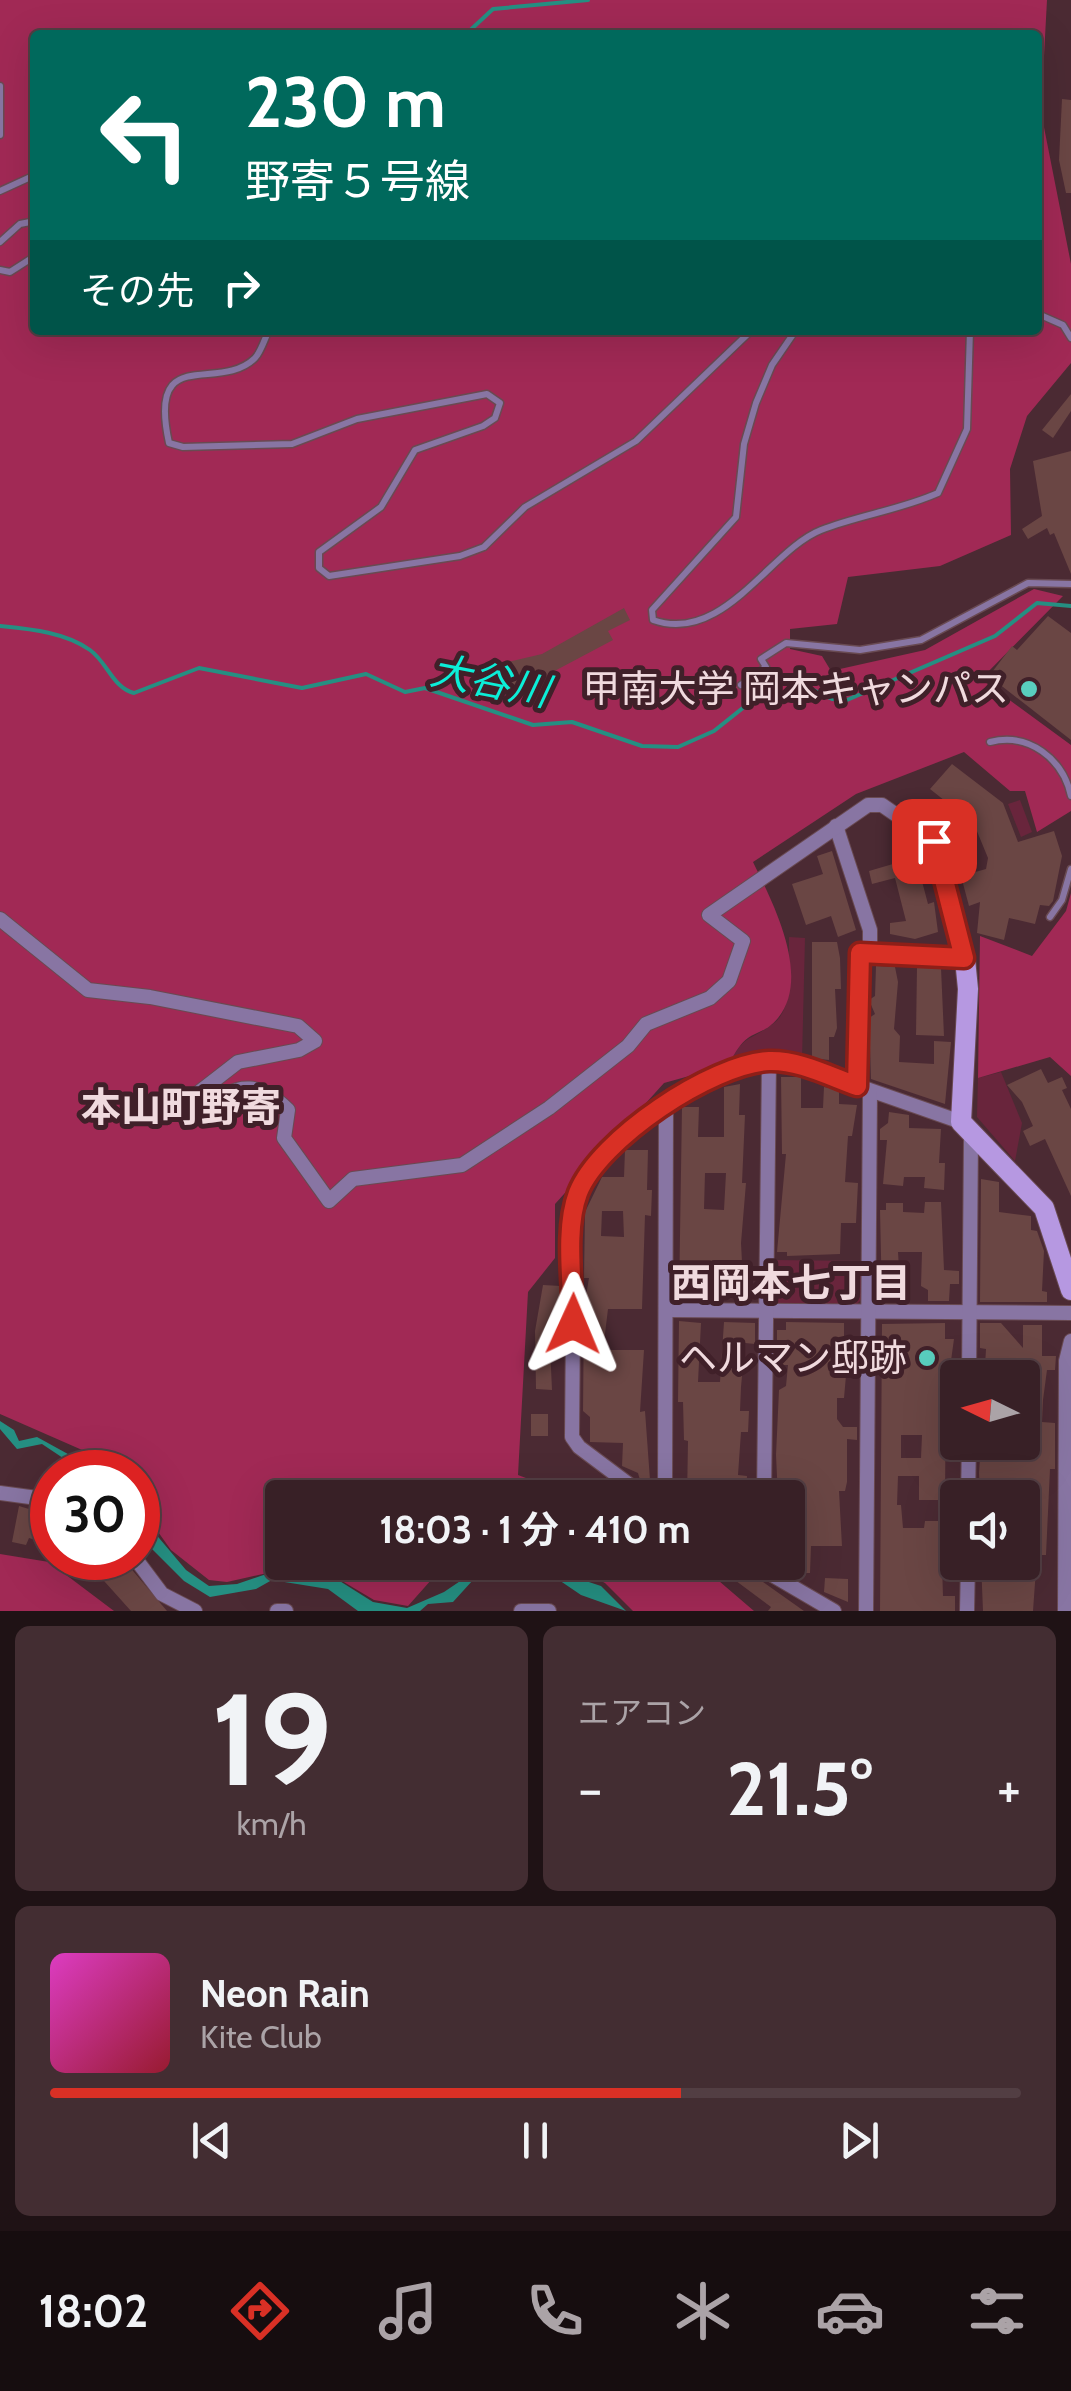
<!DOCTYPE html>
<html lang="ja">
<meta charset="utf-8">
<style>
body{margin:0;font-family:Cabin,"Noto Sans JP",sans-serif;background:#432d32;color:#f1f3f6;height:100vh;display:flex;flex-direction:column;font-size:38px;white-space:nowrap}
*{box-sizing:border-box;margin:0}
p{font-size:32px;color:#aba3a7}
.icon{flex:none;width:55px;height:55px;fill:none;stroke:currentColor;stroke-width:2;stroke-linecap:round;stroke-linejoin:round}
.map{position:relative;height:1611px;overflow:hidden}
.side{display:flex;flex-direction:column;gap:15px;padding:15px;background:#1f1215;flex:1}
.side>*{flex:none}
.hud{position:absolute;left:30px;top:30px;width:1012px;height:305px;border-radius:10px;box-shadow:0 10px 40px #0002,0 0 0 2px #523e43;background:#00695c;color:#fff;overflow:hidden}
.needle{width:65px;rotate:275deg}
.fabs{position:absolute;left:940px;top:1360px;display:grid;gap:20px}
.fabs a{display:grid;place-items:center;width:100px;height:100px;border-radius:10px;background:#382026;box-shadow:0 10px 40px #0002,0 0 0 2px #523e43;font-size:50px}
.speed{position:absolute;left:30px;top:1450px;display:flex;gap:20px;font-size:50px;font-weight:700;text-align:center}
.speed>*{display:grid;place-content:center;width:130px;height:130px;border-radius:50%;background:#382026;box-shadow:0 10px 40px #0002,0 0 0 2px #523e43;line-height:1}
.speed .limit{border:15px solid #d22;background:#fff;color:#111}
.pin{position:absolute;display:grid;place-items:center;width:85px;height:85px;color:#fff;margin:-42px;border-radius:20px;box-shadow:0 5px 15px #0006}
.me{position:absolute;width:110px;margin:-55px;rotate:1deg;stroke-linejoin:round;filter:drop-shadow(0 0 8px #0008)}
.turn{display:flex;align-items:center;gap:35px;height:210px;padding:0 50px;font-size:45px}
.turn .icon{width:130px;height:130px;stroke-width:2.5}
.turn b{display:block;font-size:70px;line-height:85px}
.then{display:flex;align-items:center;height:95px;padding:0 50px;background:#0003;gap:20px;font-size:38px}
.big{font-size:75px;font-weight:700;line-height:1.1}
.side .widget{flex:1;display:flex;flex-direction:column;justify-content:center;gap:15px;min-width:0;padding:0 35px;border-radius:15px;background:#432d32}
.side .dial{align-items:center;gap:0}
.dial b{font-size:130px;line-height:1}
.song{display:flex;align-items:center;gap:30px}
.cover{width:120px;height:120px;border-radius:15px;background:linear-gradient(135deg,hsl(310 70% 55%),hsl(350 70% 35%))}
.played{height:10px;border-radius:5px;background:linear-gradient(90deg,#d93025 65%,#523e43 65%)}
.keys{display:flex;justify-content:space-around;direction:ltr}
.heat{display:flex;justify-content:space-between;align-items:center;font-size:55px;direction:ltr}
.side .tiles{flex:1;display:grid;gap:15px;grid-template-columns:1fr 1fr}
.widget:last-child{grid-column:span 2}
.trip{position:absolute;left:265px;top:1480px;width:540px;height:100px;border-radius:10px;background:#382026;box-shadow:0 10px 40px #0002,0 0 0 2px #523e43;font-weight:700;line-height:100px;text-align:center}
.dock{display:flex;height:160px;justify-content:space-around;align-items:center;background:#160d0f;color:#aba3a7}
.dock .icon{width:70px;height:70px}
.dock .active{color:#d93025}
.dock b{font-size:45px;color:#f1f3f6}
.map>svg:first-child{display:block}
</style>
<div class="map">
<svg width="1071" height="1611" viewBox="0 0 1071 1611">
<rect width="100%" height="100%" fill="#4b2a33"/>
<g fill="#69253c">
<path d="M1020,800L1032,832L1021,837L1008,804Z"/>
<path d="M789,937L805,938L802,1060L764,1055L729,1065C744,1033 750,1042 774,1023C796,1006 788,962 789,937Z"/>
<path d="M1001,1072L1022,1123L1015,1161L977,1117L978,1078Z"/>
<path d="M773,1260L862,1261L861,1300L857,1304H777L772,1299Z"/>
</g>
<g fill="#a12955" fill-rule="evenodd">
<path d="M0,0H1047L1041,112L1071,264V363L1027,416L1010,469L1011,535L940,566L848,577L837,624L790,629V649L822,656L831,671L925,650L1034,589L1063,596L981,679L1071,745V811L1037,832L1025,791H1010L964,752L856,794L753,862C772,901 812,976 778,1018C759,1041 748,1024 729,1065L664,1083L555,1204V1258L528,1292L518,1475L576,1497L282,1498V1562L485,1563L440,1570L408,1606L374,1600L327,1572L294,1567L227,1582L209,1580L171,1550L138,1504V1472H116L105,1460L0,1414ZM35,35H1038V330H35Z"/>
<path d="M1071,893V1076L1050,1057L978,1078L980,936L1032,956L1066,911Z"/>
<path d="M0,1554L49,1562L114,1611H0Z"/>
<path d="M566,1563H698L754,1611H633L605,1583Z"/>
</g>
<g fill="#258f82">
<path d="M0,1421L14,1430L19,1441L37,1437L77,1459L104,1462L111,1472L81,1470L42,1444L17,1449L0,1429Z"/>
<path d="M138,1513L186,1570L209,1586L237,1584L278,1570L327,1573L373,1602L407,1608L444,1592L481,1567L531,1563L601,1586L626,1611L581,1595L553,1576L521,1571L473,1580L453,1602L428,1604L420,1611H358L328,1589L272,1580L256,1589L210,1597L184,1581L151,1548L138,1529Z"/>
</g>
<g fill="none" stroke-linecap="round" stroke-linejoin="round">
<g stroke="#258f82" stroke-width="4">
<path d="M465,35L493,9L588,0"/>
<path d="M0,626C30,629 65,632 90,650C107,662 113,688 134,693L199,668L302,688L366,674L405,692L425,688L533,725L572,722L642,746L678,747L714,731L778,680H793L832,699L847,700L995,636L1037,603L1071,606"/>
</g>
</g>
<g fill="#6a4644" fill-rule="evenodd">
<path d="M1062,99L1071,100V193H1066L1059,160Z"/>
<path d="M1071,394V411L1053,438L1042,430Z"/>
<path d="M1071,451V574L1054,533L1050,535L1047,528L1028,539L1022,529L1042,516L1033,461Z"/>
<path d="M624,608L630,620L608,631L613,640L547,675L549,686L506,696L504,685L491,688L486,667L542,654Z"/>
<path d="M1048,616L1071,633V740L989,676L1012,646L1017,650Z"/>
<path d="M952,764L1003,803L1018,842L1054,831L1062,856L1053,901L1049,906L1040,905L1035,924L1009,918L1004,940L977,933L980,902L969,906L961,876L986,869L988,858L974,824L930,789Z"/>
<path d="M832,851L856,930L838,937L831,916L806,925L792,884L823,874L817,856Z"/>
<path d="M927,854L930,867L919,870L928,904L934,902L938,932L915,939L890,934V923L906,921L895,878L872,884L869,871Z"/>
<path d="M812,942H837L840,958L841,989H835L837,1028L834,1037H829V1060L812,1058Z"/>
<path d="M876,966L895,967L898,982L894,1029L900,1036L899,1062L934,1064V1041L951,1042L945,1104L871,1079L869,1018L875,1014L869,1000L875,996Z"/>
<path d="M917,967L941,968L944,1036L916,1035Z"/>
<path d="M1041,1069L1048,1083L1062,1077L1067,1088L1062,1090L1071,1109V1196L1045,1139L1030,1146L1023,1131L1033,1126L1022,1102L1007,1085Z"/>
<path d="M781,1077H801V1108H823L824,1087L839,1090V1104L857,1105L852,1136H848L845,1182L858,1183L856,1223H841L840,1254L787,1256V1252H777L786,1154H782Z"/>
<path d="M740,1084L739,1115H745L742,1183H746L741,1243L744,1300L704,1293L696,1300L679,1299L682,1107H699L698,1137H724V1087ZM705,1173H726L724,1210L704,1209Z"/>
<path d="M889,1112L909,1115V1128L941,1129L939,1163H945L944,1190L924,1188L925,1177H904L903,1186L883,1184L887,1140H880V1129L888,1123Z"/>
<path d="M625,1150H648L647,1190H652L651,1216L645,1215L642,1309H608L603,1350H644L640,1412L645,1411L650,1480H640L638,1473L622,1466L623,1443L590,1442V1417L583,1411L584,1308L589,1278H584L585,1212L602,1177H624ZM602,1211H623L624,1237L601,1236Z"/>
<path d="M981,1179L999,1182V1212L1031,1216V1230L1037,1231L1044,1251L1042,1291L1047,1292V1302H980Z"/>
<path d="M925,1202H941L944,1270L959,1271V1284H950L949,1301H928V1290L921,1286L922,1252H898L901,1301H882L880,1210H886V1203H903V1212L924,1213Z"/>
<path d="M543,1285L561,1286L559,1312H555L554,1323H549L552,1390L536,1389L535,1331Z"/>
<path d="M679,1321L701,1323L698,1382H720L724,1322L755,1323V1344L745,1343L741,1387L740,1411H749L748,1432H741L738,1475L747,1476L746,1498H687L688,1441L684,1440L683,1402H678Z"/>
<path d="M786,1322L844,1323V1342H849L844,1398H837V1419L843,1427H857V1440L847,1439V1482L845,1491H839L842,1546H811L810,1573H789L772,1562H788V1498H778L776,1455L779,1390L786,1386L788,1365H777V1330H786Z"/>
<path d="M945,1323V1339H954L950,1368H946L945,1500H919V1476H898L897,1505H901L903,1528H924L925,1521H946V1535L941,1534L943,1596H955V1611H880L882,1324ZM901,1435H922L921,1458H901Z"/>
<path d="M980,1323H1001L1023,1348V1325H1042V1356H1056L1055,1370H1047L1043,1400L1042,1422L1055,1423V1469H1050L1046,1555H1037L1033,1611H983L981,1562L1024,1567L1022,1498L980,1494L979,1473L981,1442H1022L1026,1377L991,1374V1367L985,1366L986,1349L980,1348Z"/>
<rect x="531" y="1414" width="17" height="22"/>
<path d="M19,1506L52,1516V1545L29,1538L26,1545L12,1542Z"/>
<path d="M53,1558H122L167,1611H131L87,1562L78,1571Z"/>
<path d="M730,1562H735L804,1611H768L771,1607L724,1572Z"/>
<path d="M825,1578L848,1579V1602L824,1592Z"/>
</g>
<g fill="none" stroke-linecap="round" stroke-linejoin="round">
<g stroke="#694a52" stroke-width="9">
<g id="lane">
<path d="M0,86V135"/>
<path d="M0,191L35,175"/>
<path d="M0,242L20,224L35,221"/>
<path d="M0,270L10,272L35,256"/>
<path d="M1038,314L1063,325L1071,338"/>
<path d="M269,330C265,338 261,352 255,358C218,394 147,342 169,443L183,447L292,444L357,419L487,394L500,403L495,418L483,426L415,450L381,507L319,552V568L329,576L460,556L484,547L525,507L636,441L752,330"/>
<path d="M796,330L772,365L756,403L744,444L736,517L652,610L653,620C723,645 770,550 821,530C859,515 900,510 938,493L967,429L970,330"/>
<path d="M741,685L766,667L761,659L786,643L860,650L921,640L1028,583L1071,584"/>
<path d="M990,742C1029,732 1063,759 1071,796"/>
<path d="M1050,917L1062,900L1071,869"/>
</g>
</g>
<g stroke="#694a52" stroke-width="16">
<g id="street">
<path d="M836,826L870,930V953"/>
<path d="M0,919L88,990L150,997L298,1026L315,1041L299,1050L238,1062L198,1093L213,1109C236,1078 263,1085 288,1110L284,1138L329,1201L353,1179L462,1165L549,1108L628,1046L646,1024L710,998L729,981L743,941L709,915L868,805H882L934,841L965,959L859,953L857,1086"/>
<path d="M667,1310L1071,1313"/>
<path d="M969,1378L971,1135"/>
<path d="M0,1493L52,1500"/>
<path d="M647,1498L579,1447L572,1437L574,1210C593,1134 715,1060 790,1062L961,1122"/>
<path d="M665,1498L666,1104"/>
<path d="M764,1498L769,1061"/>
<path d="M968,1498L969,1442"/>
<path d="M135,1558L162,1594L195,1611"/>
<path d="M750,1562L834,1611"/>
<path d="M277,1611H286"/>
<path d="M521,1611H549"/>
<path d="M866,1611L870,1091"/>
<path d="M967,1611L968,1562"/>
<path d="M1065,1611L1066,1361L1071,1341"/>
</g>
</g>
<g stroke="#694a52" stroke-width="22">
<path id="secondary" d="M965,959L968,989L961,1122L1044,1208L1071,1290"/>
</g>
<use href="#lane" stroke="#8875a3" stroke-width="6"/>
<use href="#street" stroke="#8875a3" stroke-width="14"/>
<use href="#secondary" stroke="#b698e1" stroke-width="20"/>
</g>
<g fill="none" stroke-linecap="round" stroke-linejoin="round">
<g stroke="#8d1f18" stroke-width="25">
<path id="route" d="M573,1324C573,1284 564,1230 578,1193C599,1139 712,1064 769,1061C799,1060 829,1076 857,1086L860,953L964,958L934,841"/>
</g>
<use href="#route" stroke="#d93025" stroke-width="18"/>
</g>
<g fill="#59cebe" stroke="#402029" stroke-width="4">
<circle cx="1029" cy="689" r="10"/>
<circle cx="927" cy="1358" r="10"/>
</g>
<g text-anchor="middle" stroke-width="10" stroke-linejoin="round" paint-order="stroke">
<g font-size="38" fill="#f0dade" stroke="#402029" text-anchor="end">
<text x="1009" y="702">甲南大学 岡本キャンパス</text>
<text x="907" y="1371">ヘルマン邸跡</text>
</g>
<g font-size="40" font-style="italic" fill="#0ceed8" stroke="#402029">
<text transform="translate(490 681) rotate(11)" y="14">大谷川</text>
</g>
<g font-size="40" font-weight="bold" fill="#f0dade" stroke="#402029">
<text x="181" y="1121">本山町野寄</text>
<text x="791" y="1297">西岡本七丁目</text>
</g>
</g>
</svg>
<div class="fabs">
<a><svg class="needle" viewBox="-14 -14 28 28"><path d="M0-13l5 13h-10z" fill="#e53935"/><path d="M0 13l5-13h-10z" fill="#aba3a7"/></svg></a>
<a><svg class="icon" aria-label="sound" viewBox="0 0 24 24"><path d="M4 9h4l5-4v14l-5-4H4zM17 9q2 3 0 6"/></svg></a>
</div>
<div class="speed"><div class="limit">30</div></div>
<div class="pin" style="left:934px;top:841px;background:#d93025"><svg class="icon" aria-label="arrive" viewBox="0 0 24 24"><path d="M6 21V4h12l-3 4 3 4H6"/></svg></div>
<svg class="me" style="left:573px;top:1324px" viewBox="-20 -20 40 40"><path d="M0-17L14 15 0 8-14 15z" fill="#d93025" stroke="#fff" stroke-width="4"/></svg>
<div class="trip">18:03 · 1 分 · 410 m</div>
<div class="hud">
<div class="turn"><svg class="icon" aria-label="left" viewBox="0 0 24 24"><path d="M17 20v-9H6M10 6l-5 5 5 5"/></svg><div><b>230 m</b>野寄５号線</div></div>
<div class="then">その先<svg class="icon" aria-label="right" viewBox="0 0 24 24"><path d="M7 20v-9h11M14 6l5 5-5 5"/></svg></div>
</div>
</div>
<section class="side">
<div class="tiles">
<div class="widget dial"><b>19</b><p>km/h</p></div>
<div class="widget"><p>エアコン</p>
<div class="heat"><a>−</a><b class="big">21.5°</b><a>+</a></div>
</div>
<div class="widget">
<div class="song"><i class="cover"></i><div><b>Neon Rain</b><p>Kite Club</p></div></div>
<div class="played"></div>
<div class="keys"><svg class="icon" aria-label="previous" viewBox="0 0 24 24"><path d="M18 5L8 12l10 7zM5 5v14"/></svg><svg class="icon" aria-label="pause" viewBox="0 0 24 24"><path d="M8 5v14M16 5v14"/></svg><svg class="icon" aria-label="next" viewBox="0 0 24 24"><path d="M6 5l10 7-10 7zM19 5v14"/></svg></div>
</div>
</div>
</section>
<nav class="dock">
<b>18:02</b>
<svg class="icon active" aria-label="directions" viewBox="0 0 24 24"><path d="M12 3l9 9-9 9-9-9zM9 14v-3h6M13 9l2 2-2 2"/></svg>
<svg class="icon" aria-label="music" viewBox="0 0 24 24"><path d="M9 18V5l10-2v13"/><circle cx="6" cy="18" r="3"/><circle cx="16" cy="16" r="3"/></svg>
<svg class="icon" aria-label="phone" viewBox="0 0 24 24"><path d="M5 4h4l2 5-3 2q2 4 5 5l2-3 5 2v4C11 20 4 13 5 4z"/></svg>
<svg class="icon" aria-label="climate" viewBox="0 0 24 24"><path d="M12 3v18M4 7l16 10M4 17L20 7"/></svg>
<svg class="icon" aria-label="car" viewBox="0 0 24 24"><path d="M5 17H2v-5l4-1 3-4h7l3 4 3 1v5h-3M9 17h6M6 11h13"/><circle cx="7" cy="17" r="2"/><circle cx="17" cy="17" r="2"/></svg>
<svg class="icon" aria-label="filters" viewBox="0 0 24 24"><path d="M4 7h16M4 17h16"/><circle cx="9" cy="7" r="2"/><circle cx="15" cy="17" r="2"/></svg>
</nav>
